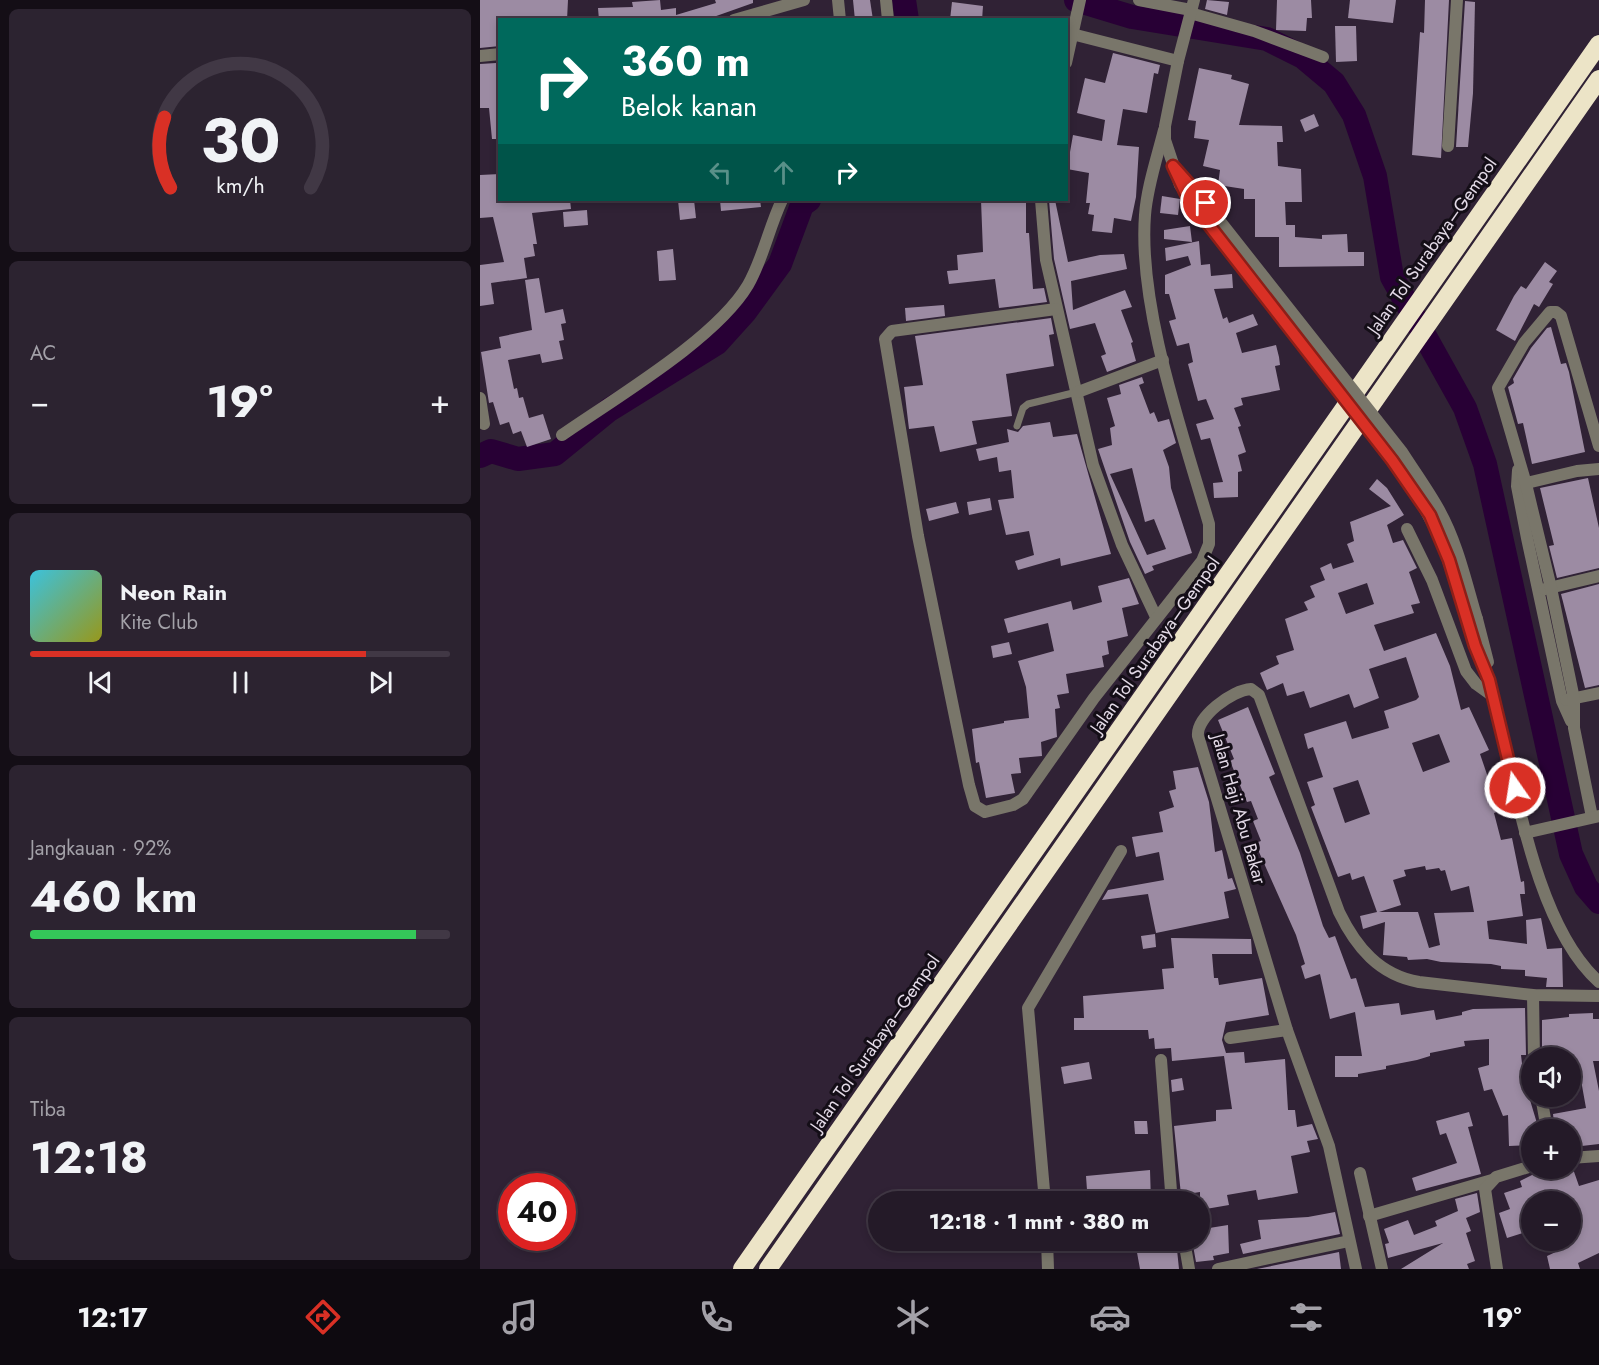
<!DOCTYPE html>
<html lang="id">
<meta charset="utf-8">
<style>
body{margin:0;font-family:Jost,sans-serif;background:#2c2330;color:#f1f3f6;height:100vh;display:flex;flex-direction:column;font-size:22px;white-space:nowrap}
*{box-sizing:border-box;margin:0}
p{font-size:20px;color:#a3a1a8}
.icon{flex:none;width:33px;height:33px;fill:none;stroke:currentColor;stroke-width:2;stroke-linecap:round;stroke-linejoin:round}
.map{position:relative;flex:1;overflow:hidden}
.panel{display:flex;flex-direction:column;gap:9px;padding:9px;background:#140e16;width:480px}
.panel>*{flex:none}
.banner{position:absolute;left:18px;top:18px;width:570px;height:183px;border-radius:0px;box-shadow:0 3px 9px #0003,0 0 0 2px #413845;background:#00695c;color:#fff;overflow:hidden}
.buttons{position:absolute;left:1041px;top:1047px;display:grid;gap:12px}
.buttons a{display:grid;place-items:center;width:60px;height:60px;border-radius:50%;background:#241a28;box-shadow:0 3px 9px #0003,0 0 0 2px #413845;font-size:30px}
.speed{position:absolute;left:18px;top:1173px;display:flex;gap:12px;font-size:30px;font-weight:700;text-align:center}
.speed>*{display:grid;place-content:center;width:78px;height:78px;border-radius:50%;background:#241a28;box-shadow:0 3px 9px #0003,0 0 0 2px #413845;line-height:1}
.speed .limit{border:9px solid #d22;background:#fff;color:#111}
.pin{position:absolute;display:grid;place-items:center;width:51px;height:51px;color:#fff;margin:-26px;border:3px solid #fff;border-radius:50%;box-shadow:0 2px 6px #0007}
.me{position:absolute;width:66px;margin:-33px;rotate:347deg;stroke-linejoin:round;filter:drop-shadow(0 0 4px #0008)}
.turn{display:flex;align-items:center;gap:21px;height:126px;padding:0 24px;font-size:27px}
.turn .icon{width:78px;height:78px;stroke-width:2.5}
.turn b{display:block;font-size:42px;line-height:51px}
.lanes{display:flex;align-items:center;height:57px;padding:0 24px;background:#0003;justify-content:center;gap:30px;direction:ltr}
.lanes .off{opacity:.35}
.big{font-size:45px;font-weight:700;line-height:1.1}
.panel .tile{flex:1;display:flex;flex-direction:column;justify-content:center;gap:9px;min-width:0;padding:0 21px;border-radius:9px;background:#2c2330}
.panel .dial{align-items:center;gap:0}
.dial svg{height:156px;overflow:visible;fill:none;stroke:#413845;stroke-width:7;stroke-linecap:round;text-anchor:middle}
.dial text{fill:#f1f3f6;stroke:none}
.song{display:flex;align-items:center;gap:18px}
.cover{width:72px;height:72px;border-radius:9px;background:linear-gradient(135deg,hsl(190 70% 55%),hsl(60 70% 35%))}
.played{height:6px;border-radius:3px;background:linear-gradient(90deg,#d93025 80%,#413845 80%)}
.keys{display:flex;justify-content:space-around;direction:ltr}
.heat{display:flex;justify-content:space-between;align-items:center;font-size:33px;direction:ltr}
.charge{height:9px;border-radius:4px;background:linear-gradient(90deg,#34c759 92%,#413845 0)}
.trip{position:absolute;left:388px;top:1191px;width:342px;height:60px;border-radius:30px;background:#241a28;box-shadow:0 3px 9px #0003,0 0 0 2px #413845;font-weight:700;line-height:60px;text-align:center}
.dock{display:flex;height:96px;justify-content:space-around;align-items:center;background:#0e0a10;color:#a3a1a8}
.dock .icon{width:42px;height:42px}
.dock .selected{color:#d93025}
.dock b{font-size:27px;color:#f1f3f6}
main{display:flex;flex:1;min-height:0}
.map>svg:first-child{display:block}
</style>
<main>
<section class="panel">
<div class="tile dial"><svg viewBox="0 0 100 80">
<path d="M14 69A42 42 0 1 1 86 69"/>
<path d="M14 69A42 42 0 0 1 11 33" stroke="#d93025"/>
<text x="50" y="56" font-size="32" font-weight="700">30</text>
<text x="50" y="72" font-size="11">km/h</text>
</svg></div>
<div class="tile"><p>AC</p>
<div class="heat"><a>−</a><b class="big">19°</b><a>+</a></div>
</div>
<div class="tile">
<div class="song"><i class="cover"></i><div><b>Neon Rain</b><p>Kite Club</p></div></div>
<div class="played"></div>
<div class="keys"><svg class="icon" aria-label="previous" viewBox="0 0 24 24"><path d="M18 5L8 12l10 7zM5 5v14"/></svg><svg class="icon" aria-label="pause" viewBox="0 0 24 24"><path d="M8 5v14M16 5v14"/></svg><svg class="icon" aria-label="next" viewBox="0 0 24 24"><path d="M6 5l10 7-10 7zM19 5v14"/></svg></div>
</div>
<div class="tile"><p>Jangkauan · 92%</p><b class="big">460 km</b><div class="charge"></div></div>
<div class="tile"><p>Tiba</p><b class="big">12:18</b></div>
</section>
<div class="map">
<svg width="1119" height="1269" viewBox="0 0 1119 1269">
<rect width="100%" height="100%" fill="#302235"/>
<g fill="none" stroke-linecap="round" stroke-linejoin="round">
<g stroke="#280035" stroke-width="24">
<path d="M424,0L427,20"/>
<path d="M596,0L652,17L787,39L823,57L854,83L874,115L895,176L912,277L985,408L1005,464L1091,854L1106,887L1119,902"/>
<path d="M0,456L11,451L38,459L75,454L129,410L237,343L265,312L300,264L322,205L329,200"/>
</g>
</g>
<g fill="#9c8ba3" fill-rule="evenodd">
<path d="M0,0H88L87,20H20V46L0,48Z"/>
<path d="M180,0L181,10L196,8V15L236,3L235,0H273V3L225,20H119L118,8L153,7L152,2Z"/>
<path d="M373,0H390L393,20H375Z"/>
<path d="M727,0L749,2L747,15L725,9Z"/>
<path d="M797,0H831L832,18H827L826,31L796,30Z"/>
<path d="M870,0H916L913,23L868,18Z"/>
<path d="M945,0H969L961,158L932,155L940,32L944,33Z"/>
<path d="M985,1L995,2L993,93L988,147H976Z"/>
<path d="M472,2L503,6L502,20H470Z"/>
<path d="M855,26H876L877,61L856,62Z"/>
<path d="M633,53L680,65L678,74L674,73L667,113L643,109L637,145L659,147L656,197L651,221L634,218L632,233L612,231L614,215L608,214L610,203H606L609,173L587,169L593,135L622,141L625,120L597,113L605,78L625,83Z"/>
<path d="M16,63V81H20V139H12L9,108H0V64Z"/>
<path d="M719,68L752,75L751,79L769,84L759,125L802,126L803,142H797L798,166L821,169L822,202H805L806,225H815V237L842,239V235L867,234L868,252H884V266L799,267V237H775V199H764V189L738,185L740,170L723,166L729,140L714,138L716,121L708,120Z"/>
<path d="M834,114L839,126L825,132L820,120Z"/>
<path d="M20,174V200H90L91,209L52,213L57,244H53L55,256L44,258L47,278L11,283L14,304L0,306V265L24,262L13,217L0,218V175Z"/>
<path d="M682,196L700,199L698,215L680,213Z"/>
<path d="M198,200H214L216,218L200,220Z"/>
<path d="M240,200H280L281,207L241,211Z"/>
<path d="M501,200H546V233H549L553,289L564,288L567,302L519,308L515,279L469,284L467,271L478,270L477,255L503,252Z"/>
<path d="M569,200H575L588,262L620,255L644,254L647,269L591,281L593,310L645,290L652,307L641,310L653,342L651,343L656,361L627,372L621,356L626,354L615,323L590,329L574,259Z"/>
<path d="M107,210L108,225L84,227L83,212Z"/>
<path d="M710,226L712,242L684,239V230Z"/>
<path d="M719,241L721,265L730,264L731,276L752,274L753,288L734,289L743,319L747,317L749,323L773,314L778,325L756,333L762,353L796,345L799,357L800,365L795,366L800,390L761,398L763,405L754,408L761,426L758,427L766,452L758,455L762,471L758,472V497L734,498L733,483L743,482L730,438L721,440L716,424L734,419L726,399L718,401L708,364L713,362L709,343L697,346L689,321L696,319L689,294H685V275L711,265L708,256L686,261L685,248Z"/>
<path d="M193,249L196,280L179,281L177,251Z"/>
<path d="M1065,262L1077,271L1069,282L1073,284L1059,307L1054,304L1035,341L1016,330L1034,296L1041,286L1046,289Z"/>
<path d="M59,278L65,313L83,309L86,323L81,324L84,340L79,341L83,359L62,363L60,354L28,360L34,389L37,388L39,398L43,397L49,418L63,414L71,439L47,447L41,431L33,434L29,422L20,425L13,402L9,403L1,352L21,348L19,337L52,330L45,280Z"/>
<path d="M464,305L465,316L426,321L425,308Z"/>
<path d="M571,318L574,334L569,335L574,366L526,374L532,416L492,421L497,444L460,452L454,426L429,429L424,387L443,385L435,336Z"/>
<path d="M1071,327L1081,364L1086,363L1089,372L1105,452L1052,464L1043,423L1038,424L1028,387L1034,383L1033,379L1051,348L1067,328Z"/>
<path d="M662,377L664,383L659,385L670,414L674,412L678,422L689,419L696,443L683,450L689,467L691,488L712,553L672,566L674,570L665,574L650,542L618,449L632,445L630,428L635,426L627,398L641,394L639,385ZM652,468L665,522L674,519L686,549L667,555L630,474Z"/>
<path d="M570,422L573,437L597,434L631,554L581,566L580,558L538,570L535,561L554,555L549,531L526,535L518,500L534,498L531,470L519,472L517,457L499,461L496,449L529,442L527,429L538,432L543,426Z"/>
<path d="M1108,478L1119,528V568L1077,578L1069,546L1074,545L1060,488Z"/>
<path d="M897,479L907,488L924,515L907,525L913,543L923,540L937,568L929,572L940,603L931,605L934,613L894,625L904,651L956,633L970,666L981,710L989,707L1009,750L1000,754L1012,789L1016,787L1023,810L1014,813L1021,840L1032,838L1041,882L1044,881L1045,894H1040L1043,916L1007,921L1009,939L1047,944L1046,920L1061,918L1067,949L1082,948L1083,987H1066L1067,978L1045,976V970L1021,969V966L1011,964L961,962L947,959L928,960L927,957L903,955L905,922L883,929L880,916L897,912L884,876L872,880L870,873L858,877L831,807L835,805L827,782L843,777L833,747L828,749L824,734L866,721L872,739L909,728L904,711L936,700L939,697L926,657L889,669L899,698L874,708L869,694L830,708L824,691L807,696L803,683L787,690L780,673L799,664L796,656L814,650L805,619L828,610L824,602L835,597L830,586L845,580L840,568L851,563L853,569L874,562L867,544L874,541L870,522L911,506L889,489ZM887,583L894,604L866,614L858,593ZM959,734L970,762L943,772L932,743ZM878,780L890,814L865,823L853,788ZM945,866L946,870L959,868L961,871L965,870L971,891L989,886L994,912L954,913L960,945L949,948L938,912H899L921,905L913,880L926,876L924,870Z"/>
<path d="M510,498L512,510L489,515L487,502Z"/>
<path d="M476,502L479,513L449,521L446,509Z"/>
<path d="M649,578L659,604L642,608L648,636L627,641L629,654L622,656L624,667L586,674L589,693L577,695L580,708L575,709L577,737L561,742L562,756L539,758L541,773L531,774L535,793L506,798L499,762L496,763L492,729L524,723V721L549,718L546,687L538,661L574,651L568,623L528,633L524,619L591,601L593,610L622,602L618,586Z"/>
<path d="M1119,584V685L1105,688L1081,594Z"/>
<path d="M529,642L532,654L513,658L511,646Z"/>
<path d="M768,707L795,774L789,777L820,853L843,926L849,938L855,936L871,979L876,978L885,1007L919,1003L921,1015L954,1010L956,1020L982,1015V1012L993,1009L1045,1008L1046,1055H1041L1044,1080L1059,1130H1052V1145L1029,1146L1028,1115L1023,1116L1012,1089L1004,1091L998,1068L1009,1065V1039L984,1041L985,1046L950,1053V1056L937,1060L906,1066V1069L878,1074V1077H855V1056H882L875,1012L850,1019L840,974L825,979L821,966L825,964L816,935L775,843L781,841L773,821L778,819L771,801L767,802L750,761L754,759L738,720Z"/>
<path d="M718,767L729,802L735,852L742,850L748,879L752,878L756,889L744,892L749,918L676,933L668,894L622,900L628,890L684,880L679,852L656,857L652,837L683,832L679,812L694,807L689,791L696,789L693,771Z"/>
<path d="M675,934L676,947L663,949L661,936Z"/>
<path d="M691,938L771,939L772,954H732L734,978H738L739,985L782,978L789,1015L746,1022L742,1040L746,1053L764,1052L765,1063L805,1059L808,1110H815L817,1127L832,1124L838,1139L827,1141L830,1152L811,1156L818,1193L778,1200L776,1190L747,1195L749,1205L720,1210V1192L701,1195L694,1126L736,1121V1110L752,1109L744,1056L692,1061L691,1048L675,1049L674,1038L669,1039L668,1030H594V1018H604L603,996L684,989L682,969L694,968Z"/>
<path d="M1113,1013V1019H1119V1061H1113L1119,1091V1144L1093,1147L1091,1130H1075L1073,1114L1106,1108L1099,1069L1090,1070V1058H1087V1053L1062,1054V1020L1089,1017V1014Z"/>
<path d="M609,1062L612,1079L584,1084L581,1067Z"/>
<path d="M702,1078L704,1090L692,1092L691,1080Z"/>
<path d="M989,1112L993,1126L988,1127L1001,1174L936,1191L932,1178L977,1163L966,1133L960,1135L956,1121Z"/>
<path d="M654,1121H667L668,1134H655Z"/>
<path d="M1092,1166L1099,1186L1119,1180V1253L1098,1263L1100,1269H1070L1067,1256L1080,1250L1077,1240H1090V1202H1052V1230L1027,1238L1019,1213L1030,1209L1024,1193L1042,1187L1040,1181L1066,1168L1068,1174Z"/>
<path d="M670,1170L671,1202H647L646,1191L607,1190L606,1176Z"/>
<path d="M997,1193L1000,1212L986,1218L991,1231L986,1233L995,1261L987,1264L989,1269H921L963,1243L908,1258L905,1244L909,1243L904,1229L928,1220L934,1235L957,1226L955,1221L978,1211L975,1199Z"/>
<path d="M855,1212L860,1234L763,1254L760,1244L781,1239L778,1220L828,1217Z"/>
<path d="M748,1225L749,1253L733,1256L734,1260L716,1262L712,1240H724L723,1229Z"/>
<path d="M658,1240H696L699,1269H660L656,1247H659Z"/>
<path d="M859,1252L861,1269H777Z"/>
</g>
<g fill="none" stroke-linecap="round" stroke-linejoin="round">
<path stroke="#79766a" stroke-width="7" d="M537,426L543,408L548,404L597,392"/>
<g stroke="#79766a" stroke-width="12">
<path d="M358,0L360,20"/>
<path d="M406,0L408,20"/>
<path d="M659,0L711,10"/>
<path d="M710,13L774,31L843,57"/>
<path d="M254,20L324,0"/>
<path d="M592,34L698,61"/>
<path d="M0,56L20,54"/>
<path d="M586,63L600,0"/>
<path d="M968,146L977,0"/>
<path d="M561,200L566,260L613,465L642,545L676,617"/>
<path d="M576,309L412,331L405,339L438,536L489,785L495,806L505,812L533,805L543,799L614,698L722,561L729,544V524C703,434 658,308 665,215C667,187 677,158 684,130"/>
<path d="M598,392L683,360"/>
<path d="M0,398L4,424"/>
<path d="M82,435C135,398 236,339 268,285C283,259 289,227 302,200"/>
<path d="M1038,470L1037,486L1047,538L1082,701L1091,721"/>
<path d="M1038,485L1097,471L1119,469"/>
<path d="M927,529L952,580L986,671L996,684L1014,697"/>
<path d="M1065,589L1119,576"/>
<path d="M1086,700L1119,693"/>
<path d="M1112,817L1094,728V699L1071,588L1046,484L1018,388L1044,343L1070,312H1076L1081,316L1119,446"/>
<path d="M1045,833L1119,816"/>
<path d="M1053,995L1054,1058"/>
<path d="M750,1038L807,1030"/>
<path d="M681,1060L691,1191L694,1202"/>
<path d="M1061,1096L1067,1130"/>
<path d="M1090,1158L1119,1156"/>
<path d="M880,1173L902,1269"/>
<path d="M565,1202L548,1008L641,851"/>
<path d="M889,1216L1012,1180"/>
<path d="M567,1240L568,1269"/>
<path d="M704,1240L709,1269"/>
<path d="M738,1269L869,1241"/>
<path d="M876,1269L849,1146L807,1030L718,736C716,717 752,690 771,689L779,695L859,912C876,947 899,975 939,982L1053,995L1119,996"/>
<path d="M1017,1269L1005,1189L1016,1177L1052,1166"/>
</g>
<g stroke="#79766a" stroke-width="12">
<path d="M714,0L698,61L685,126V140L700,185L731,228"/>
<path d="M694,167L739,220"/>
<path d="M997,619L1008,662"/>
<path d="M988,621C995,646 1007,669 1013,694C1035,778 1053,923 1119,982"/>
</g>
<g stroke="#ece4c7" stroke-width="18">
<path d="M262,1269L1119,44"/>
<path d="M288,1269L1119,79"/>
</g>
<g stroke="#79766a" stroke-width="12">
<path d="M739,220L922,452C934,471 948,490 959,510C978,544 986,583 997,619"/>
<path d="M731,228L935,491L961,539L988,621"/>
</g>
</g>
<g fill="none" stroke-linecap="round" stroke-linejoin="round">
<g stroke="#8d1f18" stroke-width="15">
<path id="route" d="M726,203L693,166L708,198L912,460L950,515L969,560L995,646L1009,680L1035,788"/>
</g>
<use href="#route" stroke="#d93025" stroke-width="10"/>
</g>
<g text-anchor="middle" stroke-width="6" stroke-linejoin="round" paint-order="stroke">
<g font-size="18" fill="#e3dae7" stroke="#140e17">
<text transform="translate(952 246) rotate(-55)" y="6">Jalan Tol Surabaya–Gempol</text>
<text transform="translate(675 645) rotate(-55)" y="6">Jalan Tol Surabaya–Gempol</text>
<text transform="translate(759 809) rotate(74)" y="6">Jalan Haji Abu Bakar</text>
<text transform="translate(395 1043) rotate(-55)" y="6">Jalan Tol Surabaya–Gempol</text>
</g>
</g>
</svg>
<div class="buttons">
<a><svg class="icon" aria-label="sound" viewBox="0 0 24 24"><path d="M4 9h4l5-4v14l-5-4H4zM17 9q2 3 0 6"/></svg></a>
<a>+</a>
<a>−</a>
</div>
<div class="speed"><div class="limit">40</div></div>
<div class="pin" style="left:726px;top:203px;background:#d93025"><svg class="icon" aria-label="arrive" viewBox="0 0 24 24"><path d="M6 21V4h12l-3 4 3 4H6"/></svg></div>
<svg class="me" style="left:1035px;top:788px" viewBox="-20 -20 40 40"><circle r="17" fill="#d93025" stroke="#fff" stroke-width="3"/><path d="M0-11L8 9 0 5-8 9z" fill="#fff"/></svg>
<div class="trip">12:18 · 1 mnt · 380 m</div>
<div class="banner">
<div class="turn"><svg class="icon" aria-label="right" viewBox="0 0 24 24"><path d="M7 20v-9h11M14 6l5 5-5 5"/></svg><div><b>360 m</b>Belok kanan</div></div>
<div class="lanes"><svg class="icon off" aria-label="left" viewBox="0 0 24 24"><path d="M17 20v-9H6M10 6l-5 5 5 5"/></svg><svg class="icon off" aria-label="ahead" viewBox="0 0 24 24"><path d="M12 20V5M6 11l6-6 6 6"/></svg><svg class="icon" aria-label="right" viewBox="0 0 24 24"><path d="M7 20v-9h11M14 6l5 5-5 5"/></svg></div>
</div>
</div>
</main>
<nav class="dock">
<b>12:17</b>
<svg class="icon selected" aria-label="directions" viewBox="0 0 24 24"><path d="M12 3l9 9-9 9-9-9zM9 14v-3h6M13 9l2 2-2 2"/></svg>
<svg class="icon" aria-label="music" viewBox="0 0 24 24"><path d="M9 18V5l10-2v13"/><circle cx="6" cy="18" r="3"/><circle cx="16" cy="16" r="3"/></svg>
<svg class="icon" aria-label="phone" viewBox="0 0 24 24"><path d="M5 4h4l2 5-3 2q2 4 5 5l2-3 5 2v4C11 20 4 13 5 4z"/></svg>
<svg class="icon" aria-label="climate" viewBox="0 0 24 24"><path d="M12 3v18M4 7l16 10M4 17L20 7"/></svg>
<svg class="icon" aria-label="car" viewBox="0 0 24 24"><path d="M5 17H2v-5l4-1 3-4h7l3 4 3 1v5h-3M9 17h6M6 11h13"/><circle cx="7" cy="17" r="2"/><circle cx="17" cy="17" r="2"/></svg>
<svg class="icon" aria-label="filters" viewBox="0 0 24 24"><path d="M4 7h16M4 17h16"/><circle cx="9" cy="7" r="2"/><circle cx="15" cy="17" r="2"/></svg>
<b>19°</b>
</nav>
